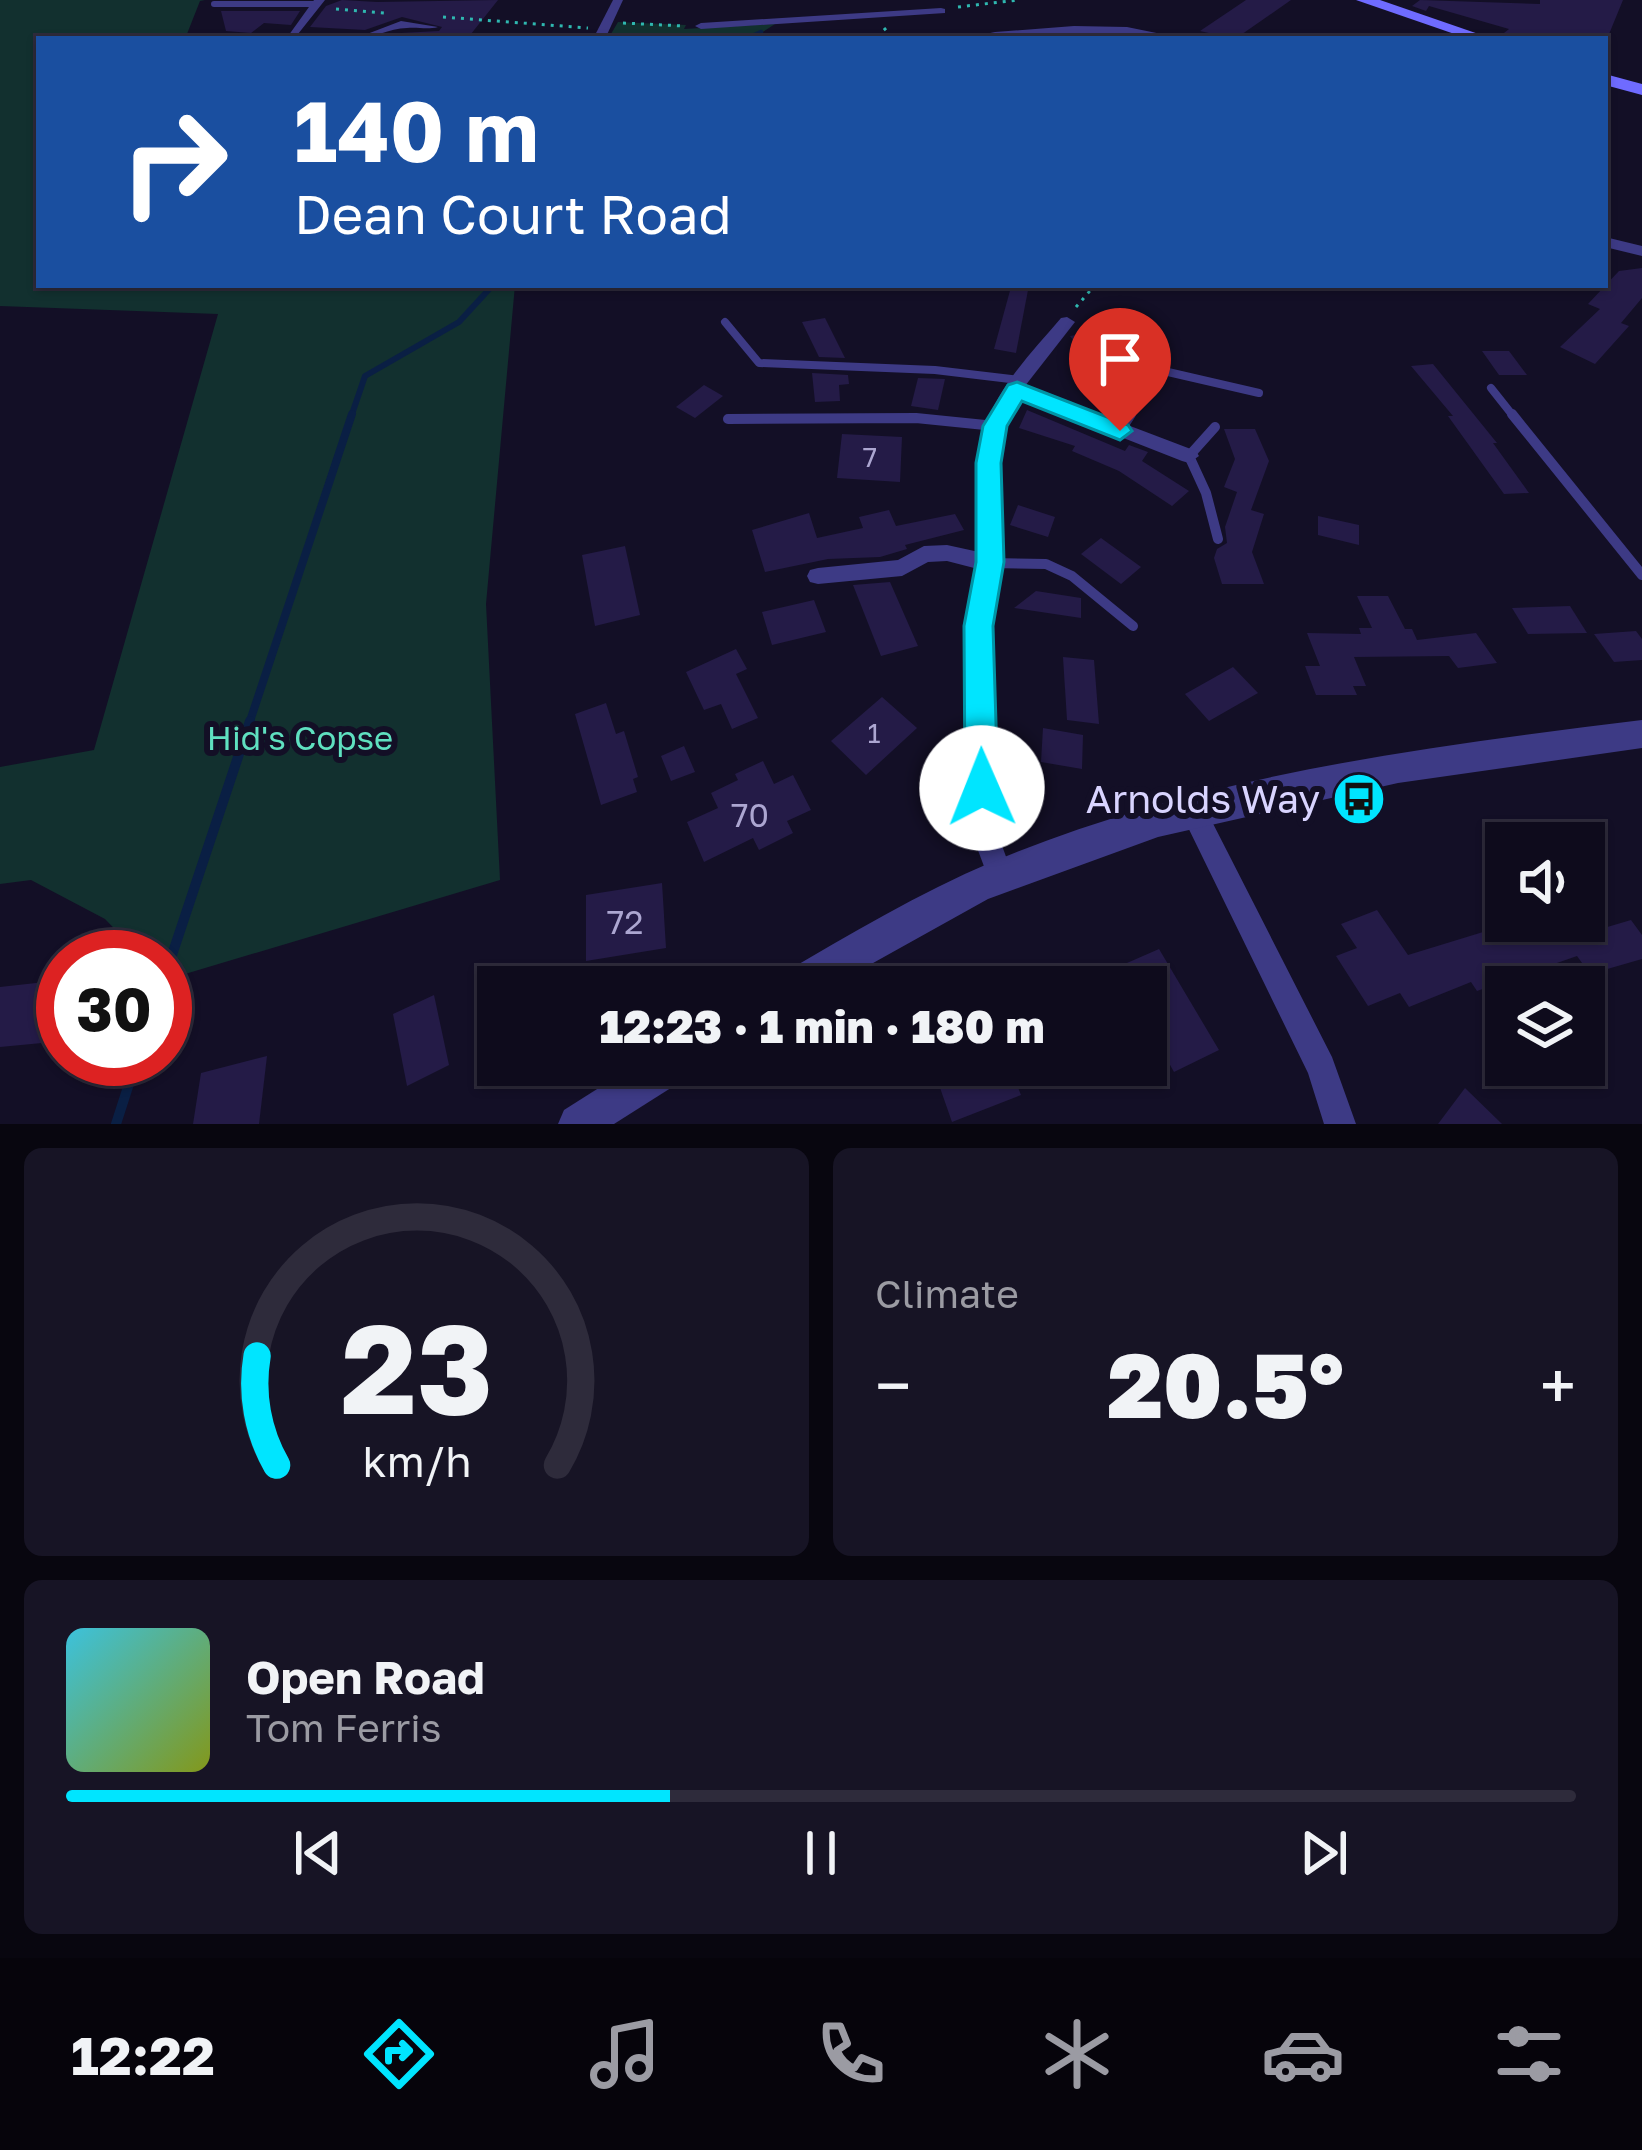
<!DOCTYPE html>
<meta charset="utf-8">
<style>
body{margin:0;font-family:"Golos Text",sans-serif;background:#171425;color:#f1f3f6;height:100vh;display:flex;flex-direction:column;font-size:45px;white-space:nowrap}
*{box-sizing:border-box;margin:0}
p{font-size:39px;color:#9b9ba3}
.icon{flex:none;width:66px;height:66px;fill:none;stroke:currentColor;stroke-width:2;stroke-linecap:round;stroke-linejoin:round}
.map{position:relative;height:1124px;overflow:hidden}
.drawer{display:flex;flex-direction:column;gap:24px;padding:24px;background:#08060f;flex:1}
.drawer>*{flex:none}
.top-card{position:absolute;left:36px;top:36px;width:1572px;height:252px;border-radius:0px;box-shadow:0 3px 9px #0004,0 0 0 3px #2e2b3b;background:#1a4fa0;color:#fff;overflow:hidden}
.fabs{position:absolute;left:1485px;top:822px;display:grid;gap:24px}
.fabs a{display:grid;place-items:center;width:120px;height:120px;border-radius:0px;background:#0e0b1c;box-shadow:0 3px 9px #0004,0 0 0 3px #2e2b3b;font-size:60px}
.speed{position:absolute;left:36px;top:930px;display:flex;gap:24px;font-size:60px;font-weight:700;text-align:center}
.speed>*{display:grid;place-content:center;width:156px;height:156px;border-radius:50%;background:#0e0b1c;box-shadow:0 3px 9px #0004,0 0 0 3px #2e2b3b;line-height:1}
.speed .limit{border:18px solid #d22;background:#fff;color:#111}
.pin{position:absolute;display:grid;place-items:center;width:102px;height:102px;color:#fff;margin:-123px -51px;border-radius:50% 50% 50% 0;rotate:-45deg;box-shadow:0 0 12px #0007}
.pin .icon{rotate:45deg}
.me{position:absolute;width:132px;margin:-66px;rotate:359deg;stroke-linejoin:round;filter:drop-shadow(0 0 9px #0008)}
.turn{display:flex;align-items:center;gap:42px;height:252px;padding:0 60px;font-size:54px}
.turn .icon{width:156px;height:156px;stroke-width:2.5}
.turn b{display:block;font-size:84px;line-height:102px}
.big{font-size:90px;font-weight:800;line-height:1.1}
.drawer .tile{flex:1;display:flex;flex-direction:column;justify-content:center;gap:18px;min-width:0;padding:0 42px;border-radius:18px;background:#171425}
.drawer .dial{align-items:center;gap:0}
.dial svg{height:312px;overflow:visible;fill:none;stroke:#2e2b3b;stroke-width:7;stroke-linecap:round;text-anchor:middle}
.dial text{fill:#f1f3f6;stroke:none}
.song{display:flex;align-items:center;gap:36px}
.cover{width:144px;height:144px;border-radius:18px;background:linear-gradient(135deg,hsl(190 70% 55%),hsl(70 70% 35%))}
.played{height:12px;border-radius:6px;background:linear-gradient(90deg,#00e5ff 40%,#2e2b3b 40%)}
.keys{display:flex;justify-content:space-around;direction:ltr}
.heat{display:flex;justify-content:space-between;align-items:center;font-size:66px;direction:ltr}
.drawer .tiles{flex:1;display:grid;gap:24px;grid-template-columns:1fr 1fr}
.tile:last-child{grid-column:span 2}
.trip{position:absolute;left:477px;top:966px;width:690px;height:120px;border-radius:0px;background:#0e0b1c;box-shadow:0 3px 9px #0004,0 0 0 3px #2e2b3b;font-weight:800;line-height:120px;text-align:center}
.dock{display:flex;height:192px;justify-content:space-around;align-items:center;background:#06040b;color:#9b9ba3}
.dock .icon{width:84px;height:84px}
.dock .active{color:#00e5ff}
.dock b{font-size:54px;color:#f1f3f6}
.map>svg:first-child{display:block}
</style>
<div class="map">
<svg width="1642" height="1124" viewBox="0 0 1642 1124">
<rect width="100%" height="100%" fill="#130f26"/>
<g fill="#12302f">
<path d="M0,0H205L200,1L185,39H39V285H515L486,604L500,880L165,980V957H142L105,919L31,880L0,884V767L94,750L218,314L0,306Z"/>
<path d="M618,22L686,25L684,29L775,24L752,39H608Z"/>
</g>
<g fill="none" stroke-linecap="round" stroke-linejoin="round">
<path stroke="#0a1f44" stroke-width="4.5" d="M746,39L761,32"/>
<path stroke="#0a1f44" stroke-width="6" d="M351,417L365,376L459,322L493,285"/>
<path stroke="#0a1f44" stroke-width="8" d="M249,724L352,414"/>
<g stroke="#0a1f44" stroke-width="10">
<path d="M165,976L250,721"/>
<path d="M116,1124L137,1059"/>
</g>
</g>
<g fill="#241b47">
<path d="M342,0L377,2L498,0L467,39H387L401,33L439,31L442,27L402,17L365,30L310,27L326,6Z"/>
<path d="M1246,0H1291L1235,39L1200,31Z"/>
<path d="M1420,0L1540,4V0H1623L1607,39H1525L1504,33L1509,29L1429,6L1426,11L1412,6Z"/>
<path d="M221,11H300L291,25L264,23L251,33L226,31Z"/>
<path d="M1642,268V298L1621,323L1629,326L1595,364L1560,347L1600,309L1588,304L1619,271Z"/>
<path d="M1011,287L1028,290L1016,353L994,349Z"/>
<path d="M825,318L845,358L819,357L802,322Z"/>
<path d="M1108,329L1121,344L1082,352L1070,336Z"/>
<path d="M1482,351H1509L1527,375H1499Z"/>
<path d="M1433,364L1497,443H1493L1529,493L1504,494L1448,416H1453L1411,366Z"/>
<path d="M812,373L848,375L849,384L839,385L840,401L815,402Z"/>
<path d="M918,378L945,379L938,410L911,406Z"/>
<path d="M704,385L723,396L695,418L676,407Z"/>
<path d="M1027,410L1125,451L1129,445L1148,452L1142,461L1189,491L1172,506L1119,471L1072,451L1075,446L1019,428Z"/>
<path d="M1224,429H1255L1269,461L1251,510L1264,514L1252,552L1264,584H1222L1214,558L1217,549L1227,543L1225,527L1237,492L1224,487L1235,459Z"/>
<path d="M842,434L902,437L900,482L837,478Z"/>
<path d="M1018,505L1055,517L1048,537L1010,525Z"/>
<path d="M889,510L896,526L955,514L964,530L905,545L907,549L880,557L828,559L765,572L752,530L809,513L817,538L863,528L859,517Z"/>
<path d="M1318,516L1359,525V545L1318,535Z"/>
<path d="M1101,538L1141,567L1121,584L1081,554Z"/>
<path d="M625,546L640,615L595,626L582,555Z"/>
<path d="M890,582L918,646L881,656L853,585Z"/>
<path d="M1036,591L1081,598V618L1014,608Z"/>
<path d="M1357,596H1388L1405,629H1412L1417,640L1476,633L1497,663L1458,668L1449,656L1354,657L1366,686H1353L1357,695H1316L1305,666H1320L1307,633L1361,634L1359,628H1372Z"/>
<path d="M814,600L826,632L772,645L762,612Z"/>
<path d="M1570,606L1587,633L1528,634L1512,608Z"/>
<path d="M1636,631L1642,639V660L1614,662L1594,634Z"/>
<path d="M736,649L747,669L736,674L758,718L732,729L721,704L704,710L686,672Z"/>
<path d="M1063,657L1094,660L1099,724L1067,720Z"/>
<path d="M1233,667L1258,693L1209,721L1185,694Z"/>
<path d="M882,697L917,728L866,775L831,741Z"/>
<path d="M606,703L616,734L624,731L638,777L633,779L637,792L601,805L575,714Z"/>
<path d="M1043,728L1083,735L1082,769L1041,762Z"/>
<path d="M684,746L695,772L671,781L661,756Z"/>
<path d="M763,761L774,784L793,775L811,810L787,821L793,833L759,850L753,838L704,862L687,822L718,808L711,793L738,780L735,774Z"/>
<path d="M662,883L666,948L586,961V895Z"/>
<path d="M1377,910L1408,955L1519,921H1578L1587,933L1631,920L1642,935V959L1590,974L1577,956L1477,991L1471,982L1409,1007L1400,993L1368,1006L1336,956L1357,948L1341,924Z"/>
<path d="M1159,949L1219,1050L1174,1072L1146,1022V987H1072Z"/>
<path d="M63,980V1041L0,1047V987Z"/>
<path d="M434,995L449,1065L407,1086L393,1014Z"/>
<path d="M267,1056L259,1124H193L201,1073Z"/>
<path d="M932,1065H1050L1015,1080L1021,1095L952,1122Z"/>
<path d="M1465,1088L1502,1124H1438Z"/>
</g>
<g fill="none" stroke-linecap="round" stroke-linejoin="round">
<g stroke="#2fb8b0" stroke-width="3" stroke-dasharray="3 6" stroke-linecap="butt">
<path d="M958,7L1018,0"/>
<path d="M336,9L384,13"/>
<path d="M443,17L588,28"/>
<path d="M623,23L684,26"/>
<path d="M884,28L893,39"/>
<path d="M1076,307L1095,285"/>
</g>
<path stroke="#3d3a85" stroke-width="6" d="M214,4H315"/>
<g stroke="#3d3a85" stroke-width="8">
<path d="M725,322L759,363L935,370L1019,380"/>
<path d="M1491,388L1514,417"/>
<path d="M1129,417L1155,369L1259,393"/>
</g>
<g stroke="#3d3a85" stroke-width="10">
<path d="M1512,414L1642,575"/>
<path d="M728,419L916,418L995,426"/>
<path d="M1215,427L1189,456L1206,493L1218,539"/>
<path d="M1120,431L1131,414"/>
<path d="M990,563L1046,564L1072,576L1133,626"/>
</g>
<g fill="#3d3a85" fill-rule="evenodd">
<path d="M314,0H325L298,34L319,39H286Z"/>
<path d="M613,0H623L605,39H593Z"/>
<path d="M941,8L945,9V13L701,29L695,26L701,23Z"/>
<path d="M401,21L438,27C427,30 419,27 407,28C389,28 373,39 354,39Z"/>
<path d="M1074,26L1127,27L1186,39L1101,33L962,39L995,32Z"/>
<path d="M1605,237L1642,246V256L1605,247Z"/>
<path d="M1067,317L1075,322L1025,386L1196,451L1199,456L1189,463L1182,461L1019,397L1004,426L999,462L1001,563L990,626L996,829L1013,876L1009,885L1000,889L991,885L970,829L968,626L978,569L947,561L928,562L902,576L818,584L810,582L807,576L810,570L818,568L898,560L924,546L947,545L979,552C979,512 974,467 985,428C998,386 1033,351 1061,318Z"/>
<path d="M1193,799L1202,802L1332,1057L1356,1124H1324L1308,1073L1180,811L1184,802Z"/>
</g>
<g fill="#3d3a85" fill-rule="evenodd">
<path d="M1642,720V748L1398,783L1158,837L988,899L830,987H777L782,974C850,934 919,893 992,862C1197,776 1422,747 1642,720Z"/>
<path d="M635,1065H690L685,1079L614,1124H558L564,1110Z"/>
</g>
<g fill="#6f6bff" fill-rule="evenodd">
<path d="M1356,0H1380L1493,39H1469Z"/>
<path d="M1605,74L1642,84V95L1605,85Z"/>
</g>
</g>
<path fill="#00e5ff" stroke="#0095a6" stroke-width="3" d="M1017,382L1128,425L1132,431L1120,440L1022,401L1007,426L1001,463L1004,562L993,626L998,788L993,799L982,804L970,799L965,788L964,626L976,562V463L983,426L1008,385Z"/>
<defs>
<g id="bus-disc" transform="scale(2.7)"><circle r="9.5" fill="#00e5ff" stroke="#130f26"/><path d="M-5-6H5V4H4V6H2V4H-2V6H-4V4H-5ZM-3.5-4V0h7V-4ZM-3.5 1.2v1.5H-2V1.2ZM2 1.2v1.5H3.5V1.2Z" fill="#111"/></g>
</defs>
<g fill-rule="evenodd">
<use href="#bus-disc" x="1359" y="799"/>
</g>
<g text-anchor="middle" stroke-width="12" stroke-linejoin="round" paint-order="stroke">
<g font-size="27" fill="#aca6d1">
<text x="870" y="467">7</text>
<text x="874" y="743">1</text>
</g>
<g font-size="33" fill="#5fe0c0" stroke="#130f26">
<text x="300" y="750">Hid's Copse</text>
</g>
<g font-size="33" fill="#aca6d1">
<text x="750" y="827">70</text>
<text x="625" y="934">72</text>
</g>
<g font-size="39" fill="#d9d4ff" stroke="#130f26" text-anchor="end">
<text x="1320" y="813">Arnolds Way</text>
</g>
</g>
</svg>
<div class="fabs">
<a><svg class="icon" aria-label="sound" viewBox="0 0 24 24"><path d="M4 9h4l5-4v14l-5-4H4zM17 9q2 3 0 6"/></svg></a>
<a><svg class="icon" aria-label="layers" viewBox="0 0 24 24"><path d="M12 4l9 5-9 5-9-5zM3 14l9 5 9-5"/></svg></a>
</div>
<div class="speed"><div class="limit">30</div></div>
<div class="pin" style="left:1120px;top:431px;background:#d93025"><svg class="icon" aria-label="arrive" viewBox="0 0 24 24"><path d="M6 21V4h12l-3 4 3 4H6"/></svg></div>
<svg class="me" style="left:982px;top:788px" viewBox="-20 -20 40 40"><circle r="19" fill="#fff"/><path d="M0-13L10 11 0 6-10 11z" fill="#00e5ff"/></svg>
<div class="trip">12:23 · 1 min · 180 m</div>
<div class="top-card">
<div class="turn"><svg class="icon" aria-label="right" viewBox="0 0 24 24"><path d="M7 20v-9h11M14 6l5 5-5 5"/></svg><div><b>140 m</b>Dean Court Road</div></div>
</div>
</div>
<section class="drawer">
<div class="tiles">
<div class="tile dial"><svg viewBox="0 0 100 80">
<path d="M14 69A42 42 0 1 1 86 69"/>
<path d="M14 69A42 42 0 0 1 9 41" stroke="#00e5ff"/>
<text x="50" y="56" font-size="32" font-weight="700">23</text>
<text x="50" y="72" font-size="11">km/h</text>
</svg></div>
<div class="tile"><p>Climate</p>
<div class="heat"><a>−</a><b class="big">20.5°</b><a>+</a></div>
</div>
<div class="tile">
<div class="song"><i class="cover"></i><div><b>Open Road</b><p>Tom Ferris</p></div></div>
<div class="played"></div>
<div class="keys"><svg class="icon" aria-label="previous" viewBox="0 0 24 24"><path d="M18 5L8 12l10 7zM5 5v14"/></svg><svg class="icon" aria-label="pause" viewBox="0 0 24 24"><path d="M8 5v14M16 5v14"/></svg><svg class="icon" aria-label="next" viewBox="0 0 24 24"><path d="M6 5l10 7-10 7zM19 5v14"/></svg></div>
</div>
</div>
</section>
<nav class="dock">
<b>12:22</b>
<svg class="icon active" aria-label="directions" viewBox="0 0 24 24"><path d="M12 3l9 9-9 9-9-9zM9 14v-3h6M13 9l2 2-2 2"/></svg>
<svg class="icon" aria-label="music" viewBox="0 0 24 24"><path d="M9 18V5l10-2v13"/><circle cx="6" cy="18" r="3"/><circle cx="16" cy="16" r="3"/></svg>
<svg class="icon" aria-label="phone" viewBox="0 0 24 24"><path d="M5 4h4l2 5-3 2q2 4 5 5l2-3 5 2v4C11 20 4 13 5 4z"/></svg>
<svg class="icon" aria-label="climate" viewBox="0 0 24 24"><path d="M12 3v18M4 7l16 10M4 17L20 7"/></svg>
<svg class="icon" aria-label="car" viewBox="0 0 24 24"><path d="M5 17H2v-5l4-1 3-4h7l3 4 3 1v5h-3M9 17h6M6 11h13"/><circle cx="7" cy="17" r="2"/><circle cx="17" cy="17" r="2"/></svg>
<svg class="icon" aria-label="filters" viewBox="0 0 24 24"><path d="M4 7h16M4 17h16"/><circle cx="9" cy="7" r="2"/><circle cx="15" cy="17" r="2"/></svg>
</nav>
